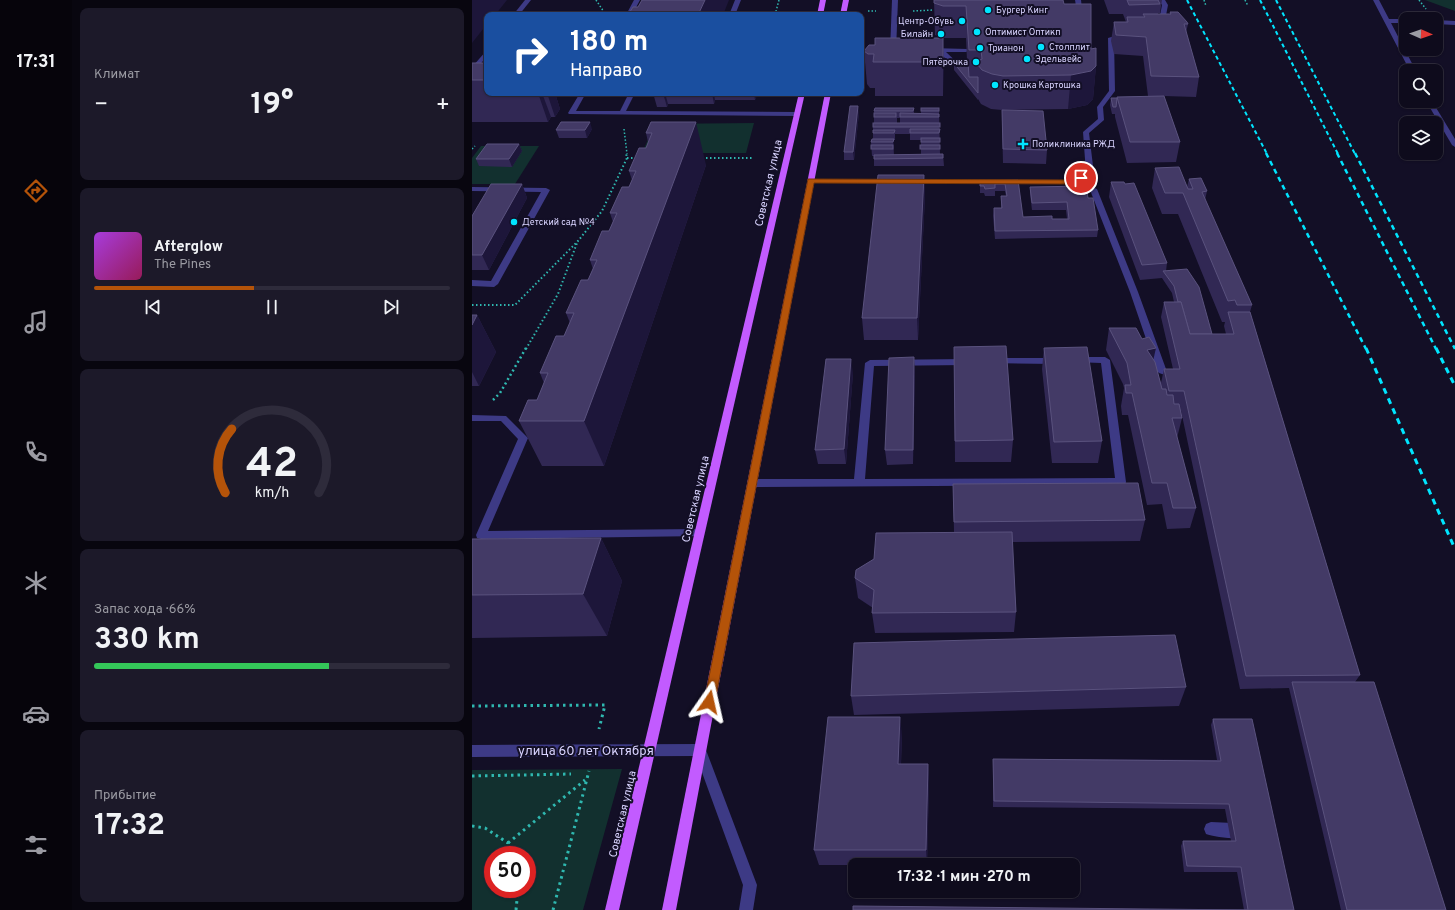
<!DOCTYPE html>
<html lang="ru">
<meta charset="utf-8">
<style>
body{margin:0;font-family:Overpass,sans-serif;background:#1c1929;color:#f1f3f6;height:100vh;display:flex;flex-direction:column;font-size:15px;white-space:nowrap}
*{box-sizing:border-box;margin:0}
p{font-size:13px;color:#9b9ba3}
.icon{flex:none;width:22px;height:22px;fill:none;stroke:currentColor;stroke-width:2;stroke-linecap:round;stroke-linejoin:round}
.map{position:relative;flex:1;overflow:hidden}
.panel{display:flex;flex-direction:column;gap:8px;padding:8px;background:#08060f;width:400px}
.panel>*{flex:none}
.guide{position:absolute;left:12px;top:12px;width:380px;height:84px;border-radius:8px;box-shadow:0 1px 3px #0004,0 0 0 1px #2e2b3b;background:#1a4fa0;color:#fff;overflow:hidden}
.needle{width:26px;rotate:92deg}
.buttons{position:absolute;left:927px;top:12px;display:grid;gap:8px}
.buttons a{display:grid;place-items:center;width:44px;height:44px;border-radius:8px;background:#0e0b1c;box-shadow:0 1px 3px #0004,0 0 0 1px #2e2b3b;font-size:20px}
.speed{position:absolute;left:12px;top:846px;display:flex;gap:8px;font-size:20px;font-weight:700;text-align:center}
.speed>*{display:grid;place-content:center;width:52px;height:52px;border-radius:50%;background:#0e0b1c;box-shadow:0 1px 3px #0004,0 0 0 1px #2e2b3b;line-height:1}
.speed .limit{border:6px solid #d22;background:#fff;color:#111}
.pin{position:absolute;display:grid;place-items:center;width:34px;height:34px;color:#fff;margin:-17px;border:2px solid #fff;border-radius:50%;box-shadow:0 1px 4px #0007}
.me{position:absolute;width:44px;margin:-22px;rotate:11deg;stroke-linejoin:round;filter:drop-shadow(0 0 3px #0008)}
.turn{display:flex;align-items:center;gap:14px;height:84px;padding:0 20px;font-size:18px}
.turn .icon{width:52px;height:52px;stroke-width:2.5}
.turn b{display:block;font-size:28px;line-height:34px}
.big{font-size:30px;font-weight:700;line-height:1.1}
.panel .card{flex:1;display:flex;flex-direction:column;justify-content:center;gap:6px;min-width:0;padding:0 14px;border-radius:8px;background:#1c1929}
.panel .dial{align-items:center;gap:0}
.dial svg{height:104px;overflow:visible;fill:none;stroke:#2e2b3b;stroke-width:7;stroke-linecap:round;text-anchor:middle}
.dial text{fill:#f1f3f6;stroke:none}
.song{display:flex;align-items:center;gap:12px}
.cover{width:48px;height:48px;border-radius:6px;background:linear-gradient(135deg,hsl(280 70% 55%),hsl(330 70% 35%))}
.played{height:4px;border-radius:2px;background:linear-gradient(90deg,#b45309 45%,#2e2b3b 45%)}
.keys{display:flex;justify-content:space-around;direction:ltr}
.heat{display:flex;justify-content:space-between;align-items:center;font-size:22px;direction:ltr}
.charge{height:6px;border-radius:3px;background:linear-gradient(90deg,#34c759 66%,#2e2b3b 0)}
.trip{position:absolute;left:376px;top:858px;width:232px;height:40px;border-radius:8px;background:#0e0b1c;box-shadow:0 1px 3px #0004,0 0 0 1px #2e2b3b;font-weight:700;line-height:40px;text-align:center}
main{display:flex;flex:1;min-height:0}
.tab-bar{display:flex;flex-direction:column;width:72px;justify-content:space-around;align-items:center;background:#06040b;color:#9b9ba3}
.tab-bar .icon{width:28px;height:28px}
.tab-bar .current{color:#b45309}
.tab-bar b{font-size:18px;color:#f1f3f6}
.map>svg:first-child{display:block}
</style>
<main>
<nav class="tab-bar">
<b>17:31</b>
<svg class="icon current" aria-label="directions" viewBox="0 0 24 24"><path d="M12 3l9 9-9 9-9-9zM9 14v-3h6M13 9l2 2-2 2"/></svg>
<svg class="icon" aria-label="music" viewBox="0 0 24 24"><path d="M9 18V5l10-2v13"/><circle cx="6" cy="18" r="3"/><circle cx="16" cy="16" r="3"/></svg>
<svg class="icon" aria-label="phone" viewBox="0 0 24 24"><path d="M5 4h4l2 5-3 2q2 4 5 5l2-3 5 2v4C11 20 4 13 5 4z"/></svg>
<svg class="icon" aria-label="climate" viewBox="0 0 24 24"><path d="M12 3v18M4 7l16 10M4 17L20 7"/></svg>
<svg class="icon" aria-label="car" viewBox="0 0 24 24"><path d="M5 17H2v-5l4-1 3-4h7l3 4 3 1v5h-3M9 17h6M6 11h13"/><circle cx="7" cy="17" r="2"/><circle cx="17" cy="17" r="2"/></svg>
<svg class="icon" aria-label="filters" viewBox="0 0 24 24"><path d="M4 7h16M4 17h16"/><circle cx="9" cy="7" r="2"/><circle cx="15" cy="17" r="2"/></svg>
</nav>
<section class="panel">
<div class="card"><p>Климат</p>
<div class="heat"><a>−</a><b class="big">19°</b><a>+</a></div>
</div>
<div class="card">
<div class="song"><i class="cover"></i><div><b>Afterglow</b><p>The Pines</p></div></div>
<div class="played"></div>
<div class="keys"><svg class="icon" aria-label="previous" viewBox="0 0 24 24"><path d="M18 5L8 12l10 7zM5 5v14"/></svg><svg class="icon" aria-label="pause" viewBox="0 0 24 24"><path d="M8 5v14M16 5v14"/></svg><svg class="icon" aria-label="next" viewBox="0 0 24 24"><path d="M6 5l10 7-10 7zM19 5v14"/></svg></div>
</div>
<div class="card dial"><svg viewBox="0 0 100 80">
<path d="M14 69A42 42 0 1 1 86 69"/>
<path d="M14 69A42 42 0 0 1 19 20" stroke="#b45309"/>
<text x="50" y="56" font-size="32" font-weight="700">42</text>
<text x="50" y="72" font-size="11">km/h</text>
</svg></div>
<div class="card"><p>Запас хода · 66%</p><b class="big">330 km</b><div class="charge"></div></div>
<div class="card"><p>Прибытие</p><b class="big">17:32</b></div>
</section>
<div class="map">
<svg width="983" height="910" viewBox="0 0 983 910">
<rect width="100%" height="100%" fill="#130f26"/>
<g fill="#12302f" fill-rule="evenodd">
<path d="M953,0H983V11Z"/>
<path d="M282,123L274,153H170L183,124Z"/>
<path d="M9,146H67L43,184H0V158Z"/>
<path d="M150,769L111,910H0V770ZM21,855H55V889H21Z"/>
</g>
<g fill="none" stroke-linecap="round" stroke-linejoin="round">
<g stroke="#2fb8b0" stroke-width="1.5" stroke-dasharray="1.5 2" stroke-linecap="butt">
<path d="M124,0L134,15"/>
<path d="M732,0L734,6"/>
<path d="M773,0L776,6"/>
<path d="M947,0L954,9"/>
<path d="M396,11H404"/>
<path d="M441,11L462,10"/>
<path d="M303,15L307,0"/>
<path d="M152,129L155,154"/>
<path d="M0,149L3,146"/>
</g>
<g stroke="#2fb8b0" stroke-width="2" stroke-dasharray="1.5 2.5" stroke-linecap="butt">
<path d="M155,158H165"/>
<path d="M230,158H282"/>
<path d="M0,305H43L106,241L130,211L155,158L154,153"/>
<path d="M54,349L86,294L105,243"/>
</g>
<path stroke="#2fb8b0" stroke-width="2.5" stroke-dasharray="2 3" stroke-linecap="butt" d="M21,400L28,393L54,348"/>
<g stroke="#2fb8b0" stroke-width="3" stroke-dasharray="2.5 4" stroke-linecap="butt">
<path d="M0,706L133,705L127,729"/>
<path d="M0,776L99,774"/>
<path d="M0,826L13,828L36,843L40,855"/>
<path d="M36,843L113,780"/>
<path d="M44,910L46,889"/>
<path d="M81,910L117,771"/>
</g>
<g fill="#3d3a85" fill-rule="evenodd">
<path d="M53,0H59L47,15H41Z"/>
<path d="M162,0H168L160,15H154Z"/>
<path d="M263,0H269L263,15H257Z"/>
<path d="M420,0H426L424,51L421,53L418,51Z"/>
<path d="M603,0H609L611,18L606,17Z"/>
<path d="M687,0H693L696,5L692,26L689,28L686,26L690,5Z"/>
<path d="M901,0H907L917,19H934V23H919L944,71H938Z"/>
<path d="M964,20L983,21V25L964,24Z"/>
<path d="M653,33L655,34V36L642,39L643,91L631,107L632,120L617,133L622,174L607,182L625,189L666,292L694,369L705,373L707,375L702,378L687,373L685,371L658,292L618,190L600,184L439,183L435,181L439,179L600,180L614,173L611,132L626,119L625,107L637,91L636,38Z"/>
<path d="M458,48L496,49V51L494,52H474L492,69L487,70L466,52L456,51V49Z"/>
<path d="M15,50V56L2,72L0,73V67Z"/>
<path d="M108,93H114L104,111H148L157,93H163L154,111L325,112L328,114L325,116L97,114L96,113Z"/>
<path d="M954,101H960L983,139V147L980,145Z"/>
<path d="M336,179H419L423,181L419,183H336Z"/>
<path d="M0,187L74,188L78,190L26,284L22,287L0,286V280L19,281L69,192L0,191Z"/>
<path d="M605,357H633L638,360L654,482L653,485L280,487L276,486L275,483L276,480L280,479H382L393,363L398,360L495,359L500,362L495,365L402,366L393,479L643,478L629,363L602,362L600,360L602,358Z"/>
<path d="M521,358H583L588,361L583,364L518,363L516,361L518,359Z"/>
<path d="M0,415L34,416L56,438L16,531L227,529L231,530L232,533L231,536L9,539L5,538L4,535L46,439L29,421H0Z"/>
<path d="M228,744L233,746L234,750L285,885L281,910H267L271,885L224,756L0,757V745Z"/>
<path d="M739,822L761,823L775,827L777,832L775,837C768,840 741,837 734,834L732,829L734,824Z"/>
</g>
<g fill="#c25bff" fill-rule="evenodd">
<path d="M348,0H354L351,15H345Z"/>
<path d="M371,0H377L374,15H368Z"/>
<path d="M327,93H333L147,910H133Z"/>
<path d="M353,93H359L204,910H190Z"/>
</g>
<g stroke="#00e5ff" stroke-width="2" stroke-dasharray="4 3" stroke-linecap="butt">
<path d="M715,0L795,154"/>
<path d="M788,0L866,154"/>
<path d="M804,0L883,154"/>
</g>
<g stroke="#00e5ff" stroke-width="2.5" stroke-dasharray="5 4" stroke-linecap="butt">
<path d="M794,153L894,349"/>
<path d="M865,153L964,349"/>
<path d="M883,153L983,349"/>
</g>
<g stroke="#00e5ff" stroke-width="3" stroke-dasharray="6 5" stroke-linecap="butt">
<path d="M894,348L983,549"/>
<path d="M964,348L983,386"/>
</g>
</g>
<g fill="#312854" fill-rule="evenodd">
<path d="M462,0L592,4L619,49L624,66L621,99L615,105L596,109L530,110L519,109L509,104L506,99V100L482,70V63L495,61L494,38H471V96H403V88H398L395,84L392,51L403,45L470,38L463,35Z"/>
<path d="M632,0H690L688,13H686V14H698V12L716,24L714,33L727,77L724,97L692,96L708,142L704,162L655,163L643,117V114H640L638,105L639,98H645V97L685,96H676L671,56L642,54L639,41L642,22H654L651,14H637Z"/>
<path d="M0,63H15V93H83L88,109L83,117H79L76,122H0Z"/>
<path d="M181,93H286L283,100H243L242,104H196L195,107H185Z"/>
<path d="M442,108V113L449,114V108H467L468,154H471L472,166H402V156H400L399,142L401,139V127L402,123V111ZM425,118H428V123H425ZM423,134H438V140H449V154L422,155V140H423Z"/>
<path d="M530,110L575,150L574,164L531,163L530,124Z"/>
<path d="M387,113L382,160H372V152Z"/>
<path d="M179,122L234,165L132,466H70L47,421L65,400L72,383L68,373L92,336L98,323L94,313L116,280L121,269L118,260L137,231L141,222L138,213L157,187L160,180L157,171L174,148L176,142L174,133Z"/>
<path d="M120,129L115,138H87L84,130Z"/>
<path d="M47,144L50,151L40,167L7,166L4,159Z"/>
<path d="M683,168L715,187L717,179L735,191L733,200L780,305L778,312L888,675L883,682L974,910H869L817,688L768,689L708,406L710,418L705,438L724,508L718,528L695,529L690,504L675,505L656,415H650L649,406L652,388L651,384L634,350L637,328L681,360L689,383L692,369H701L689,317L692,302H702L700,293L690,278L668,280L637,197L639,182L695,263L694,271L740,334H754L752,326L753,322H750L706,214H690L680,188Z"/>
<path d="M452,175L453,196L446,340H392L390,318Z"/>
<path d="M546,180L551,217L580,219H595L594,210H560L558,194V187L616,198L626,230L625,237L523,239L521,216L522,208H529V196H534L533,191H523V196H513L512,193H508V181Z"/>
<path d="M50,184L55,198L17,270H0V216Z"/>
<path d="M0,315H5L24,352L7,386H0Z"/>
<path d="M482,347L541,440L539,462H483Z"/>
<path d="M572,348L630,441L626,463H580L570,369Z"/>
<path d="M443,372L441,464L415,465L413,450Z"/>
<path d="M381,373L374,464H346L343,450Z"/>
<path d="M481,484L673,520L668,541L540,542L544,612L542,632L403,633L400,613L401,608L386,598L383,578L482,532Z"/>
<path d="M129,538L150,581L135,636L0,638V539Z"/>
<path d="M714,687L707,706L382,715L379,696Z"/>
<path d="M741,719L822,910H772L765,872H712L709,846L711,841H759L753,809L521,807V759L745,760L739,725Z"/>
<path d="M430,735L429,764H456L457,782L455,865H347L342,850Z"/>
</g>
<g fill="#1d163a">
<path d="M0,0H35L23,15H15V24L0,43Z"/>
<path d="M233,0H257L251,15H226Z"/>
<path d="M471,38L472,71L471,96Z"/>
<path d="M624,66L621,99L615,105L596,109L599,75Z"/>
<path d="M66,93H70L79,117L76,122Z"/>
<path d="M75,93H83L88,109L83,117Z"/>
<path d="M191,93H193L196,104L195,107Z"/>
<path d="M240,93H242L243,100L242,104Z"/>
<path d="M282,93H286L283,100Z"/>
<path d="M386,106L387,113L382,160L381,152Z"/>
<path d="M118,122L120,129L115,138L113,130Z"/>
<path d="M224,122L234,165L132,466L112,421Z"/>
<path d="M422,139V156L421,142Z"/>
<path d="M47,144L50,151L40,167L37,159Z"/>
<path d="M452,175L453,196L446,340L445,318Z"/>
<path d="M50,184L55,198L17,270L10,255Z"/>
<path d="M5,315L24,352L7,386L0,372V325Z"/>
<path d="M684,348L679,370L675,350Z"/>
<path d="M442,357L443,372L441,464V450Z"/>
<path d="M379,359L381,373L374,464L372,449Z"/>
<path d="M129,538L150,581L135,636L111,594Z"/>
<path d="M428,717L430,735L428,782L426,764Z"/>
<path d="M456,764L457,782L455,865L454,850Z"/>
</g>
<g fill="#433a66" stroke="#5a527e">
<path d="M170,0H233L226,15H156L161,7H166Z"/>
<path d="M462,0H591L592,4H619V49L624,48V66L619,71L599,75L531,76L520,74L510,70L506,65V61L510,59L509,50H497L494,6H471L462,3Z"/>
<path d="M655,0H686L688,4L657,5Z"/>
<path d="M698,12H706L715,22L716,24H712L727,77L679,76L674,37L644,35L642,22H656L655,17H673L671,14H699Z"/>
<path d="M403,38H471V62H401L402,54H396L392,51L397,45H403Z"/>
<path d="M496,61L497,77H506V93L482,63Z"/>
<rect x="0" y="63" width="15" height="17"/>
<path d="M692,96L708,142H658L645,97Z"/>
<path d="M639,98H645L644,107H641Z"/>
<path d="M378,106H386L381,152H372Z"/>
<path d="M403,108H442L441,111H402Z"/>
<rect x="449" y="108" width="18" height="3"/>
<path d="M530,110L571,111L575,150L531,149Z"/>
<rect x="402" y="113" width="22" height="4"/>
<path d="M428,113L467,114V117H428Z"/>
<path d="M89,122H118L113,130H84Z"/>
<path d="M179,122H224L112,421H47L56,400H65L76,373H68L84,336H92L102,313H94L109,280H116L125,260H118L130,231H137L145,213H138L150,187H157L164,171H157L167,148H174L180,133H174Z"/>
<rect x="401" y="123" width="67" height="4"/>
<path d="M438,129H468L467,133H438Z"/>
<path d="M401,130H423L422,133H401Z"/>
<rect x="449" y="138" width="19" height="4"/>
<path d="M400,139H422L421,142H399Z"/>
<path d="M15,144H47L37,159H4Z"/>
<rect x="399" y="145" width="22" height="4"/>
<rect x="448" y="145" width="20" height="4"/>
<path d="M471,154V158L402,159V155Z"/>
<path d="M707,167L716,189H721L717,179L729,178L735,191L730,192L780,305H765L763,300L756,301L711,193H693L683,168Z"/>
<path d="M406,175H452L445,318H390Z"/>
<path d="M546,180L551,217L580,216V219H597L595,202L560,203L558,187L614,186L616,198H621L626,230L523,231L522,208H530L529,196H535L533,184H523V188L513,189L512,186H508V181Z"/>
<path d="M639,182H652L653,184L662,183L695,263L670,265Z"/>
<path d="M19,184H50L10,255H0V216Z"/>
<path d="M715,269L727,287L740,334H718L709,302H706L702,286L691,271Z"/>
<path d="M692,302H709L718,334H762L756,312H778L888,675L774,676L712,391H697L692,369H708Z"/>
<path d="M0,315H5L0,325Z"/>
<path d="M637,328H664L670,339L677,337L684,348L675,350L683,362L690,389H694L695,395H701L702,404H707L710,418H700L724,508H701L695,483H680L660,393H654L653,385H659L655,363Z"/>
<path d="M534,346L541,440L483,441L482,347Z"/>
<path d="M615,347L630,441L582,442L572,348Z"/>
<path d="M442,357L441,450H413L417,358Z"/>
<path d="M354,359H379L372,449L343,450Z"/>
<path d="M666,483L673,520L482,522L481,484Z"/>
<path d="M540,532L544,612L400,613L402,590L383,578L384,570L402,559L404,533Z"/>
<path d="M129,538L111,594L0,595V539Z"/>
<path d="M703,635L714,687L379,696L382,643Z"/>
<path d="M820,682H902L974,910H875Z"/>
<path d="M356,717H428L426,764H456L454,850H342Z"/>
<path d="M741,719H780L822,910H381V906L776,910L769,867L715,866L711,841H764L757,804L522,801L521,759L749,761Z"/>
</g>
<path fill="#b45309" stroke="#753606" d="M607,176L613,178L601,184L342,183L243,702L241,706L237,708L233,706L232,702L336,179L600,180Z"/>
<g fill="#00e5ff" stroke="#130f26" stroke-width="1.5">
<circle cx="516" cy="10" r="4"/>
<circle cx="490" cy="21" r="4"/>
<circle cx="505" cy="32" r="4"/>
<circle cx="469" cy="34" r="4"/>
<circle cx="569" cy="47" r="4"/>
<circle cx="508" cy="48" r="4"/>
<circle cx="555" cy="59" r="4"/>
<circle cx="504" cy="62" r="4"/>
<circle cx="523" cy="85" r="4"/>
<path d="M549 138h4v4h4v4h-4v4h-4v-4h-4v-4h4z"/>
<circle cx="42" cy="222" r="4"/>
</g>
<g text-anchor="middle" stroke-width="4" stroke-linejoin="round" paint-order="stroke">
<g font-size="9" fill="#d9d4ff" stroke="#130f26" text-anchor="start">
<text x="524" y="13">Бургер Кинг</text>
<text x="482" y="24" text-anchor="end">Центр-Обувь</text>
<text x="513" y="35">Оптимист Оптикп</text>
<text x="461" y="37" text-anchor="end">Билайн</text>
<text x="577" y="50">Столплит</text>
<text x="516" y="51">Трианон</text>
<text x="563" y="62">Эдельвейс</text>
<text x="496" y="65" text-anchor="end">Пятёрочка</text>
<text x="531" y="88">Крошка Картошка</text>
<text x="560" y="147">Поликлиника РЖД</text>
<text x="50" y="225">Детский сад №4</text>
</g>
<g font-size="11" fill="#d9d4ff" stroke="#130f26">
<text transform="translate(296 183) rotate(-77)" y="4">Советская улица</text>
<text transform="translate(223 499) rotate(-77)" y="4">Советская улица</text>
<text transform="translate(150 814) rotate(-77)" y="4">Советская улица</text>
</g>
<g font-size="13" fill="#d9d4ff" stroke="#130f26">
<text x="114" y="755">улица 60 лет Октября</text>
</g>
</g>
</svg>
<div class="buttons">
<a><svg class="needle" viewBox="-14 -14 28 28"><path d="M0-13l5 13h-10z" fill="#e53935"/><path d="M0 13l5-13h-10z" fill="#9b9ba3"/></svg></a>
<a><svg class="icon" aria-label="search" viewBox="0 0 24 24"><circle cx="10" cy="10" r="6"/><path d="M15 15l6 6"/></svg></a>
<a><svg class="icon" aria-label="layers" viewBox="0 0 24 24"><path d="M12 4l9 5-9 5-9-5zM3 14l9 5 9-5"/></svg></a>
</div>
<div class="speed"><div class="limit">50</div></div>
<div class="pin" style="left:609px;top:178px;background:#d93025"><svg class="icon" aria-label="arrive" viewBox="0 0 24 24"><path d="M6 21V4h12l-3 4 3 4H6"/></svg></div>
<svg class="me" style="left:237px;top:702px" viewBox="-20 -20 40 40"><path d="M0-17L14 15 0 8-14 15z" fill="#b45309" stroke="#fff" stroke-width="4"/></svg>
<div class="trip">17:32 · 1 мин · 270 m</div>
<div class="guide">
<div class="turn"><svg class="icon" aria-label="right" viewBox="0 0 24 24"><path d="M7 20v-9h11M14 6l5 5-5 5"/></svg><div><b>180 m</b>Направо</div></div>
</div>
</div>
</main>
